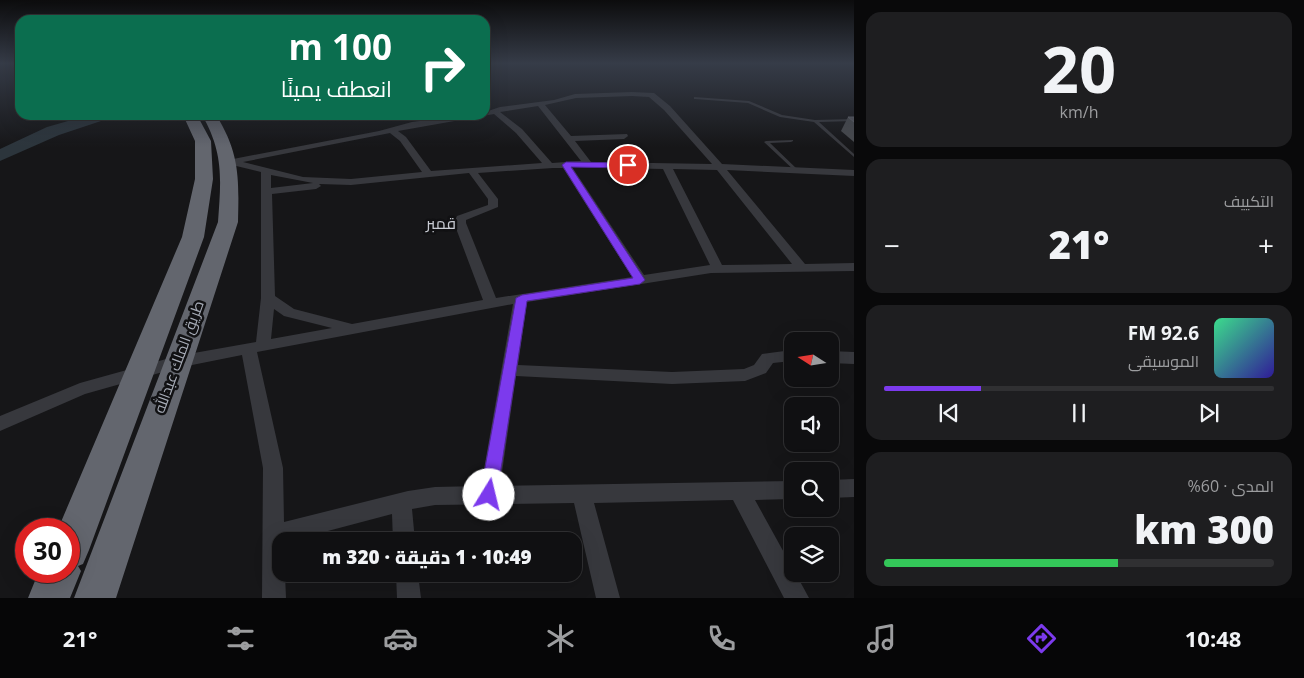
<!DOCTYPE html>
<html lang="ar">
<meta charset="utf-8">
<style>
body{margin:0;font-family:"Open Sans",Cairo,sans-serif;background:#1e1e20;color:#f1f3f6;direction:rtl;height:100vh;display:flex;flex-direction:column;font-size:19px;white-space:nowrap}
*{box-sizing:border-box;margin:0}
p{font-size:16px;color:#9c9d9f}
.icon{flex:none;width:28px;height:28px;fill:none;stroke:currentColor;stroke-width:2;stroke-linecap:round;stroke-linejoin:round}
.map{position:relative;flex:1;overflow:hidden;direction:ltr}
.side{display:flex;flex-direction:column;gap:12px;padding:12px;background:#09090a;width:450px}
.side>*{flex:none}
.guide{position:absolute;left:15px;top:15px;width:475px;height:105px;border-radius:15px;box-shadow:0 5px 20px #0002,0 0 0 1px #303032;direction:rtl;background:#0b6e4f;color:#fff;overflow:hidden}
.needle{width:32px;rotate:282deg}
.controls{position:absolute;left:784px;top:332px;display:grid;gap:10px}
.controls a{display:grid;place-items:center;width:55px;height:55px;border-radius:10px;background:#101012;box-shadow:0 5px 20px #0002,0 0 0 1px #303032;font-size:25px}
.speed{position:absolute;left:15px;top:518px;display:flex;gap:10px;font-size:25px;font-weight:700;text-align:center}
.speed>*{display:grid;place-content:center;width:65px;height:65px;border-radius:50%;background:#101012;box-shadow:0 5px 20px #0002,0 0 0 1px #303032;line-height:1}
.speed .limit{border:8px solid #d22;background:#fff;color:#111}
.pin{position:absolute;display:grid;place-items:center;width:42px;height:42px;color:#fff;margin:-21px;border:2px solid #fff;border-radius:50%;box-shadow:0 1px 5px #0007}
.me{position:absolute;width:55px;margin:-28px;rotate:9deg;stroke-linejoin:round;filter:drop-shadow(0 0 4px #0008)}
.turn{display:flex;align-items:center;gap:18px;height:105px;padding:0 15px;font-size:22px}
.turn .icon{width:65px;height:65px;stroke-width:2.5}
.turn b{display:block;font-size:35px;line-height:42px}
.big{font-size:38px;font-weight:800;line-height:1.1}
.side .card{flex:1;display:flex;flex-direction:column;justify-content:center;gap:8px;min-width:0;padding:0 18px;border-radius:15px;background:#1e1e20}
.side .dial{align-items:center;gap:0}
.dial b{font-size:65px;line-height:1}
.song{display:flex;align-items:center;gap:15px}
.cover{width:60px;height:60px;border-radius:8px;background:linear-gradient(135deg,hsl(150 70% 55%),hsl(250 70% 35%))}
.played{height:5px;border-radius:2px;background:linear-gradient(90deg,#7c3aed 25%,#303032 25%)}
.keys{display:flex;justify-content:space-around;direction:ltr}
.heat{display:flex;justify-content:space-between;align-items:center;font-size:28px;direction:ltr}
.charge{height:8px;border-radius:4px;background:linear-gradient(90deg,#34c759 60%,#303032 0)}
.trip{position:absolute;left:272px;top:532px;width:310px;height:50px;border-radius:15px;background:#101012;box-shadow:0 5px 20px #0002,0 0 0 1px #303032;font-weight:800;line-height:50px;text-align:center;direction:rtl}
.dock{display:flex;height:80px;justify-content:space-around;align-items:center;background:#060607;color:#9c9d9f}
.dock .icon{width:35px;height:35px}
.dock .current{color:#7c3aed}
.dock b{font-size:22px;color:#f1f3f6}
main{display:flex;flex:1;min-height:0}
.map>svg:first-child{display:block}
</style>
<main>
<section class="side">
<div class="card dial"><b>20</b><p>km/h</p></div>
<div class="card"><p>التكييف</p>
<div class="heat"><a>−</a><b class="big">21°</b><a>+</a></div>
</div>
<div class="card">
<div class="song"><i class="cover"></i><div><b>92.6 FM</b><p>الموسيقى</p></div></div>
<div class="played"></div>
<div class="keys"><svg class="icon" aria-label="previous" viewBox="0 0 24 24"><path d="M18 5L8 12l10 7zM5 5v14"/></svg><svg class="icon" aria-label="pause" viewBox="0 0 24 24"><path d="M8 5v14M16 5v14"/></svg><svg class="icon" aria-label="next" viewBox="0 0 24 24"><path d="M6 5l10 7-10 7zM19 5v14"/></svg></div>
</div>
<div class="card"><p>المدى · 60%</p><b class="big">300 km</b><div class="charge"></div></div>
</section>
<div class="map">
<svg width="854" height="598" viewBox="0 0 854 598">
<rect width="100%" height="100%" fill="#161618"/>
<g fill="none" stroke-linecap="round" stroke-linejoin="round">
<path fill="#2c353c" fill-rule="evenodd" d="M89,115H113L110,118L59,135L0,161V149L47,127Z"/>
<g fill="#37383d" fill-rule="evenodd">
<path d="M694,97L749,101L782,115L815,120L854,119V121L819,122L854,154V157L814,122L780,117L748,103L695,99H694Z"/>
<path d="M793,140V141L791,142L770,143L798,170V171L796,172L764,142L766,141Z"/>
</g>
<g fill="#37383d" fill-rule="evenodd">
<path d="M632,92L654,93L670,106L722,164L854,170V176L727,170L805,264L854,263V271L711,273L527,302L518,365L672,372L744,369L754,365L762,354L792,350V361L773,363L766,373L745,381L672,384L516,376L500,486L792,481V499L755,500L792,567V574H796L809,598H784L733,500L594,503L620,598H596L574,503L435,505L412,509L415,541H393L392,514L290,541H281V574H285L286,598H262L263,468L242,355L177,368L85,394L0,431V416L80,383L177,356L256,342L261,298V172L228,164V160L379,131L412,122L464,115H485V112L500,107L554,100L575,94ZM632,96L649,97L664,110L712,164L591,162L575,141L624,139L628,136L627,134L571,136L545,105L576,98ZM538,106L581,161L552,163L522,129L500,112ZM494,114L516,133L542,163L431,171L406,137L398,131ZM390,133L400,141L422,172L351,179L303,177L243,162ZM572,167L663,169L710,265L644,275ZM553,168H563L632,277L496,298L466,223V220L498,207V199L478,173ZM673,169L717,170L792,264L722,265ZM469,173L488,199V205L457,216L454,223L483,300L352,324L294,309L275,296L272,194L316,189L321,186L319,184L351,185ZM271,175L313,183L271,188ZM513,304L481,486L435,487L408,491L284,522L283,468L257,352ZM274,309L284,316L332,328L271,339Z"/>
<path d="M830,351L854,352V364L830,363Z"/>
<path d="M854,479V497L830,498V480Z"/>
<path d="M396,574H418L421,598H397Z"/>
</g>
<g fill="#63666e" fill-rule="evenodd">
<path d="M183,115H197L211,141L213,179L204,237L89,550L83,564L78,566L81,571L70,598H28L39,571H69V529H58L182,237L195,179V141Z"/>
<path d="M202,115H216C240,153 239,179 238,222L116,598H74L218,222C221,180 224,153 202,115Z"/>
</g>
</g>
<path fill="#47494d" d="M848,117H854V142L841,131Z"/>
<path fill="#525359" stroke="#5f6168" d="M848,117H854V122Z"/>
<linearGradient id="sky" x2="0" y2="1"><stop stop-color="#0c0c0d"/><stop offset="0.43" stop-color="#363c48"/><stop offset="1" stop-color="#363c48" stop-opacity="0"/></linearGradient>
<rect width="854" height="147" fill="url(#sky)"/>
<path fill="#7c3aed" stroke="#51269a" d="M566,162L628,163L632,165L628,168L571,167L645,280L640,284L527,301L497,495L495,501L489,503L483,501L480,495L516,298L522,295L633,278L562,165Z"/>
<g text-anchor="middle" stroke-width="5" stroke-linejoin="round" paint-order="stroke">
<g font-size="15" fill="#a8adb8" stroke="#111113">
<text transform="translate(179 357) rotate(-70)" y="5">طريق الملك عبدالله</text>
</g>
<g font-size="16" fill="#c9ccd4" stroke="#111113">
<text x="441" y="229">قمبر</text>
</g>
</g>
</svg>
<div class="controls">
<a><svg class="needle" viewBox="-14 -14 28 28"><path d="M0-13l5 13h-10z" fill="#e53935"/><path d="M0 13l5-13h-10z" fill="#9c9d9f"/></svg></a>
<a><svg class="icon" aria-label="sound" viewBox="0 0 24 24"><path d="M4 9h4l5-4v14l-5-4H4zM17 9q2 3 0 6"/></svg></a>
<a><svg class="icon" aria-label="search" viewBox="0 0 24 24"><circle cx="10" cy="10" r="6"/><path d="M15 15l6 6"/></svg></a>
<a><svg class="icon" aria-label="layers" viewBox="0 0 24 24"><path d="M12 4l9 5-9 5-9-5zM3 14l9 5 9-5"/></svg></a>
</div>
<div class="speed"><div class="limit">30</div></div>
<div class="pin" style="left:628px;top:165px;background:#d93025"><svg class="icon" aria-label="arrive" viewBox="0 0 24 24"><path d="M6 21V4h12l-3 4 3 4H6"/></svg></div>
<svg class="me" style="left:489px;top:495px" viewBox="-20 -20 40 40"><circle r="19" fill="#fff"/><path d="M0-13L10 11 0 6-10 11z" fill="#7c3aed"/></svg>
<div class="trip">10:49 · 1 دقيقة · 320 m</div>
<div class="guide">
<div class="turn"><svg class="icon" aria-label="right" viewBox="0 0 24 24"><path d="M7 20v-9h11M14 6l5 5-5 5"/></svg><div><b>100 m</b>انعطف يمينًا</div></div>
</div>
</div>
</main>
<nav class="dock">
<b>10:48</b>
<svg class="icon current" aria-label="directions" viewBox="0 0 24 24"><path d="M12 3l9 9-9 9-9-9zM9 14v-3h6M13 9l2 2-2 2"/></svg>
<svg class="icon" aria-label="music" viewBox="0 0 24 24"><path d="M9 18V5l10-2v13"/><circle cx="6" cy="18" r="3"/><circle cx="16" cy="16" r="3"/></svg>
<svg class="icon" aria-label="phone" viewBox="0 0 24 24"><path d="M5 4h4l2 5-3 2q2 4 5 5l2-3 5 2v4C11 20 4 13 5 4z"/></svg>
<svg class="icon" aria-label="climate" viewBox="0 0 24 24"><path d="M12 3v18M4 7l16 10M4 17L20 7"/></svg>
<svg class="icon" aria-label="car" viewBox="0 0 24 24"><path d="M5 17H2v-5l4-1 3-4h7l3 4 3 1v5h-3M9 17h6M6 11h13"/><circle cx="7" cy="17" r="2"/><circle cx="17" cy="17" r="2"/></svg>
<svg class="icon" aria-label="filters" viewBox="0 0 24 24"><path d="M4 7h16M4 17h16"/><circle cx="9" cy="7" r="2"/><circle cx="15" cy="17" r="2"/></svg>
<b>21°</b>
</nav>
